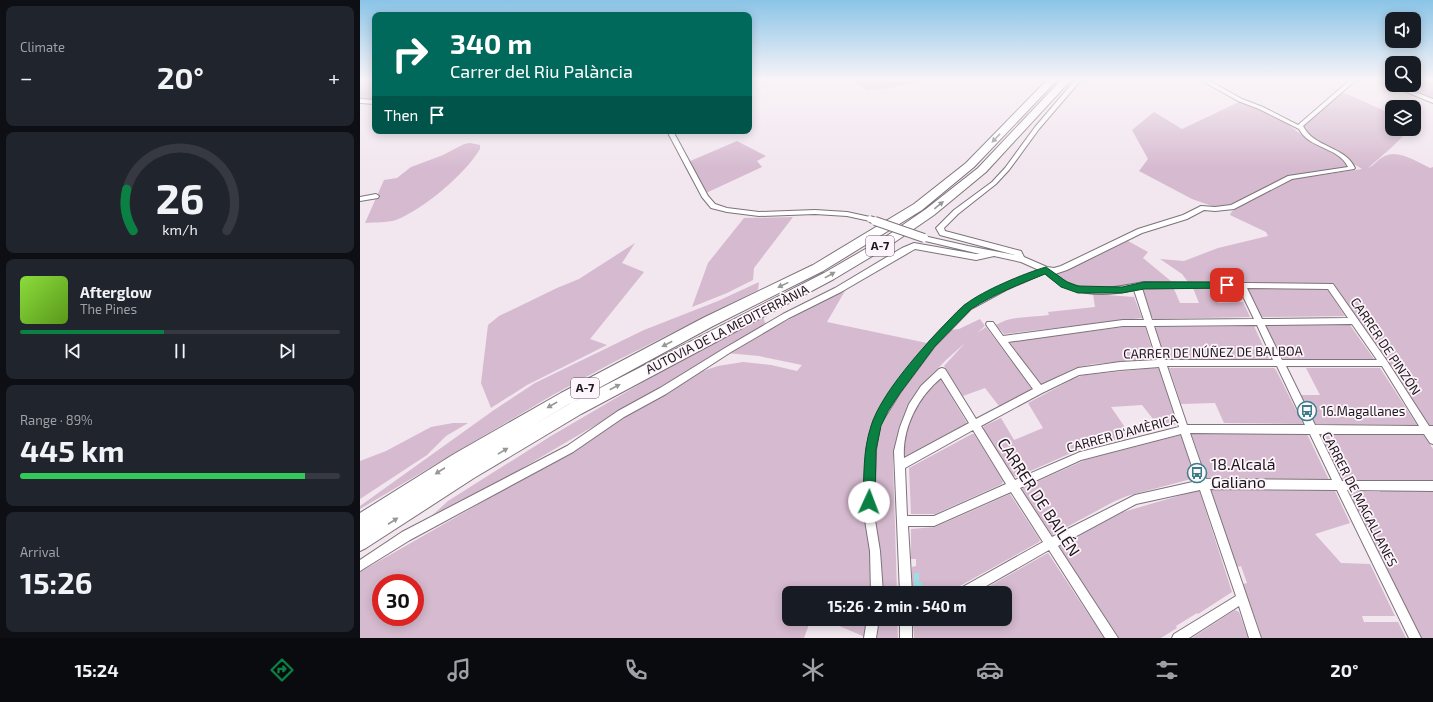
<!DOCTYPE html>
<meta charset="utf-8">
<style>
body{margin:0;font-family:"Exo 2",sans-serif;background:#20242c;color:#f1f3f6;height:100vh;display:flex;flex-direction:column;font-size:15px;white-space:nowrap}
*{box-sizing:border-box;margin:0}
p{font-size:13px;color:#9ea1a6}
.icon{flex:none;width:22px;height:22px;fill:none;stroke:currentColor;stroke-width:2;stroke-linecap:round;stroke-linejoin:round}
.map{position:relative;flex:1;overflow:hidden}
.side{display:flex;flex-direction:column;gap:6px;padding:6px;background:#0d0f14;width:360px}
.side>*{flex:none}
.top-card{position:absolute;left:12px;top:12px;width:380px;height:122px;border-radius:8px;box-shadow:0 2px 10px #0003;background:#00695c;color:#fff;overflow:hidden}
.controls{position:absolute;left:1025px;top:12px;display:grid;gap:8px}
.controls a{display:grid;place-items:center;width:36px;height:36px;border-radius:8px;background:#171b24;box-shadow:0 2px 10px #0003;font-size:20px}
.speed{position:absolute;left:12px;top:574px;display:flex;gap:8px;font-size:20px;font-weight:700;text-align:center}
.speed>*{display:grid;place-content:center;width:52px;height:52px;border-radius:50%;background:#171b24;box-shadow:0 2px 10px #0003;line-height:1}
.speed .limit{border:6px solid #d22;background:#fff;color:#111}
.pin{position:absolute;display:grid;place-items:center;width:34px;height:34px;color:#fff;margin:-17px;border-radius:8px;box-shadow:0 2px 6px #0006}
.me{position:absolute;width:44px;margin:-22px;rotate:2deg;stroke-linejoin:round;filter:drop-shadow(0 0 3px #0008)}
.turn{display:flex;align-items:center;gap:14px;height:84px;padding:0 12px;font-size:18px}
.turn .icon{width:52px;height:52px;stroke-width:2.5}
.turn b{display:block;font-size:28px;line-height:34px}
.then{display:flex;align-items:center;height:38px;padding:0 12px;background:#0003;gap:8px;font-size:15px}
.big{font-size:30px;font-weight:700;line-height:1.1}
.side .widget{flex:1;display:flex;flex-direction:column;justify-content:center;gap:6px;min-width:0;padding:0 14px;border-radius:8px;background:#20242c}
.side .dial{align-items:center;gap:0}
.dial svg{height:104px;overflow:visible;fill:none;stroke:#363941;stroke-width:7;stroke-linecap:round;text-anchor:middle}
.dial text{fill:#f1f3f6;stroke:none}
.song{display:flex;align-items:center;gap:12px}
.cover{width:48px;height:48px;border-radius:6px;background:linear-gradient(135deg,hsl(90 70% 55%),hsl(90 70% 35%))}
.played{height:4px;border-radius:2px;background:linear-gradient(90deg,#0b8043 45%,#363941 45%)}
.keys{display:flex;justify-content:space-around;direction:ltr}
.heat{display:flex;justify-content:space-between;align-items:center;font-size:22px;direction:ltr}
.charge{height:6px;border-radius:3px;background:linear-gradient(90deg,#34c759 89%,#363941 0)}
.trip{position:absolute;left:422px;top:586px;width:230px;height:40px;border-radius:8px;background:#171b24;box-shadow:0 2px 10px #0003;font-weight:700;line-height:40px;text-align:center}
.dock{display:flex;height:64px;justify-content:space-around;align-items:center;background:#090b0e;color:#9ea1a6}
.dock .icon{width:28px;height:28px}
.dock .current{color:#0b8043}
.dock b{font-size:18px;color:#f1f3f6}
main{display:flex;flex:1;min-height:0}
.map>svg:first-child{display:block}
</style>
<main>
<section class="side">
<div class="widget"><p>Climate</p>
<div class="heat"><a>−</a><b class="big">20°</b><a>+</a></div>
</div>
<div class="widget dial"><svg viewBox="0 0 100 80">
<path d="M14 69A42 42 0 1 1 86 69"/>
<path d="M14 69A42 42 0 0 1 9 37" stroke="#0b8043"/>
<text x="50" y="56" font-size="32" font-weight="700">26</text>
<text x="50" y="72" font-size="11">km/h</text>
</svg></div>
<div class="widget">
<div class="song"><i class="cover"></i><div><b>Afterglow</b><p>The Pines</p></div></div>
<div class="played"></div>
<div class="keys"><svg class="icon" aria-label="previous" viewBox="0 0 24 24"><path d="M18 5L8 12l10 7zM5 5v14"/></svg><svg class="icon" aria-label="pause" viewBox="0 0 24 24"><path d="M8 5v14M16 5v14"/></svg><svg class="icon" aria-label="next" viewBox="0 0 24 24"><path d="M6 5l10 7-10 7zM19 5v14"/></svg></div>
</div>
<div class="widget"><p>Range · 89%</p><b class="big">445 km</b><div class="charge"></div></div>
<div class="widget"><p>Arrival</p><b class="big">15:26</b></div>
</section>
<div class="map">
<svg width="1073" height="638" viewBox="0 0 1073 638">
<rect width="100%" height="100%" fill="#f2e6ef"/>
<g fill="#d6bacf" fill-rule="evenodd">
<path d="M0,80H15V100L0,99Z"/>
<path d="M493,80H590L560,81L530,88L507,90Z"/>
<path d="M1068,80H1073V101L1045,90Z"/>
<path d="M982,92L1032,114V129H1050L1031,148L1008,168C1015,165 1017,160 1023,157C1037,148 1057,162 1070,168L1073,167V426L1069,425L974,284L828,282L822,274L800,259L824,261L858,248L908,236L906,232L870,215L872,211L934,179L1002,169L957,141L941,127Z"/>
<path d="M881,101L920,118L948,140L982,158L987,164L986,167L926,176L868,207H855L832,199L779,171L788,159L772,130L794,112L822,129Z"/>
<path d="M377,141L406,156L397,161L402,167L346,193L328,162Z"/>
<path d="M110,143L120,145V149C105,174 64,209 36,220C26,223 15,222 5,223L24,180L37,178L51,167L83,155L104,144Z"/>
<path d="M433,217L394,268L393,280L367,293L332,307L348,263L384,218Z"/>
<path d="M768,241L788,252L783,258L812,282L773,283L750,288L716,286L708,285L696,275Z"/>
<path d="M275,243L262,263L284,272L230,339L247,345L167,385L131,408L121,383L128,325L139,316L197,288L219,279Z"/>
<path d="M399,282L398,290L252,363L191,396L0,509V506L134,410L175,383L284,330L358,301Z"/>
<path d="M833,288H852L858,303L883,302L890,317L794,319L792,317L783,291L784,289H814L820,303H839Z"/>
<path d="M885,288L967,289L985,316L903,317H901Z"/>
<path d="M486,289L467,322L567,343L551,363L520,411L505,518L509,542L514,593H429V619H451L444,638H0V572L189,464L259,419L337,373L358,366L383,362L411,365L437,371L442,365L399,356L366,353ZM21,583H55V617H21Z"/>
<path d="M733,294L774,297L782,318L644,334L636,325C652,315 671,318 689,315L688,312L735,307Z"/>
<path d="M403,317L407,328L227,430L54,532L88,501L191,436L314,364Z"/>
<path d="M620,319L625,326L617,333L626,327L672,389L639,406L625,388L603,396L584,366L605,343L586,360L558,389L539,427L533,461L537,593H520L521,551L513,521L516,447L519,433L531,403L574,348L591,330L599,329Z"/>
<path d="M918,322L961,325H990L1014,359H923L905,326L920,325Z"/>
<path d="M894,326L909,359L806,360L795,328L797,327Z"/>
<path d="M763,327H785L795,359L733,364L715,368L682,384L680,383L649,342Z"/>
<path d="M795,368L799,369L817,424L801,429L782,405L751,407L771,436L720,449L657,477L653,476L623,429L624,426L641,418L654,440L683,428L668,403L713,379L724,375Z"/>
<path d="M809,368H914L916,370L943,424L864,423L855,403L821,404Z"/>
<path d="M946,368H1020L1057,425L954,424L939,395H960Z"/>
<path d="M580,378L607,423L543,457L544,435L555,404Z"/>
<path d="M93,423H108L86,436L67,455L0,499V461L26,451L71,427Z"/>
<path d="M831,433L947,434L969,480L847,479Z"/>
<path d="M612,434H614L643,481L642,484L575,514H551L549,468Z"/>
<path d="M959,434L1064,435L1073,449V480H981Z"/>
<path d="M821,435L835,478L767,496L753,502L692,535L661,489L725,460Z"/>
<path d="M839,490L872,592L838,614L837,613L816,626L817,628L801,638H759L699,547L763,512Z"/>
<path d="M851,490L975,491L990,523L955,534L981,563L1010,564L1035,616H1002L1004,622H1038L1046,638H902L883,584L887,583L881,566L877,567Z"/>
<path d="M1020,490L1073,492V638H1060L987,491L1020,492Z"/>
<path d="M650,494L680,540L679,542L587,593H552V567L556,566V559H551V529L575,527Z"/>
<path d="M688,553L744,638H554L553,619H645V593H617Z"/>
<path d="M875,610L879,612L888,638H832Z"/>
<path d="M463,619H508L505,637Z"/>
<path d="M519,619H537L538,638H515Z"/>
</g>
<path fill="#9edde6" d="M554,573H559V582H562L564,593H554Z"/>
<g fill="none" stroke-linecap="round" stroke-linejoin="round">
<g stroke="#7d737a" stroke-width="2">
<g id="street">
<path d="M389,80H393L389,82Z"/>
<path d="M715,80H721L679,129L649,170L636,184L598,214L584,228L585,231L661,251L664,257L687,267L694,268L701,266L778,229L823,215L841,206L855,207L871,205L928,176L988,167C979,147 949,149 939,129L899,109L878,101L841,80H848L882,99L903,107L938,125L990,80H996L943,126C954,148 985,146 995,168L994,169L932,179L874,209L855,211L844,210L827,219L782,233L707,270L695,274C720,297 755,287 784,282L973,284L1027,361L1069,426H1073V444L1070,443L1064,434H959L982,481H1073V491L987,490L1061,638H1049L977,490L850,489L901,638H889L879,606L829,638H812L814,634L876,596L840,490L776,504L698,546L758,638H745L689,550L614,593H597L599,589L683,542L651,492L574,526H548L552,593H540L534,451L540,427L549,404L561,386L579,369L582,368L585,369L616,419L673,389L627,326L626,324L627,322H633L643,336L763,320H784L774,290C743,297 709,296 685,273L646,290L611,309L575,346L540,393L520,425L516,450L514,514L520,551L523,593H511L510,551L504,514L506,450L513,422L522,405L534,387L569,342L605,305L640,286L679,270L661,262L634,256L616,260L555,249L481,292L429,318L371,352L306,394L264,417L213,452L50,540L0,571V560L42,532L207,446L258,411L300,388L365,348L423,314L475,288L542,248L554,243L616,254H620L561,240L560,238L561,236H564L608,246L655,255L580,235L576,228L594,210L632,182L645,168L675,127ZM782,288H879L894,319L792,320ZM887,288L968,289L988,318L902,319ZM992,324L1017,360H922L905,325ZM897,325L913,360H805L794,326ZM763,326H786L797,360L760,362L718,368L681,385L648,342ZM807,366H917L945,425H827ZM926,366H1022L1059,426L955,425ZM799,367L819,427L720,452L655,480L621,426L682,393L719,375L760,370ZM581,378L609,423L544,458C542,428 558,397 581,378ZM613,430L646,484L574,516H547L545,468ZM830,433L950,434L972,480L846,479ZM821,434L837,481L775,495L692,537L660,488L721,460Z"/>
<path d="M1017,80H1024L1032,83V85H1037L1073,99V103Z"/>
<path d="M0,99L15,100V104L0,103Z"/>
<path d="M307,131H313L348,196L355,204L367,208L399,212L455,210L487,212L510,217L513,219L510,221L487,216L455,214L399,216L367,212L351,208L342,197Z"/>
<path d="M16,194L19,196L18,198L0,201V197Z"/>
<path d="M507,619H519L516,638H504Z"/>
<rect x="540" y="619" width="12" height="19"/>
</g>
</g>
<g stroke="#7d737a" stroke-width="2">
<path id="highway" d="M687,80H697L614,167L562,210L463,271L353,326L211,403L168,428L209,404L464,273L521,240L566,209L618,168L701,80H711L626,172L574,215L529,246L474,279L221,414L114,478L6,548L0,551V513L94,454L201,393L343,318L453,265L554,204L606,163Z"/>
</g>
<use href="#street" fill="#fff" fill-rule="evenodd"/>
<use href="#highway" fill="#fff" fill-rule="evenodd"/>
<g stroke="#7d737a" stroke-width="8" stroke-linecap="butt">
<path id="street-bridge-far1" d="M510,219L518,222"/>
</g>
<g stroke="#7d737a" stroke-width="10" stroke-linecap="butt">
<path id="street-bridge" d="M515,221L564,238"/>
</g>
<use href="#street-bridge-far1" stroke="#fff" stroke-width="6"/>
<use href="#street-bridge" stroke="#fff" stroke-width="8"/>
</g>
<defs><path id="oneway-solid" d="M-6-.8H1V-3.2L6.5 0L1 3.2V.8H-6Z"/></defs>
<g fill="#989798">
<use href="#oneway-solid" transform="translate(636 138) rotate(134)"/>
<use href="#oneway-solid" transform="translate(579 205) rotate(-39)"/>
<use href="#oneway-solid" transform="translate(470 275) rotate(-29)"/>
<use href="#oneway-solid" transform="translate(423 285) rotate(154)"/>
<use href="#oneway-solid" transform="translate(307 344) rotate(152)"/>
<use href="#oneway-solid" transform="translate(255 387) rotate(-28)"/>
<use href="#oneway-solid" transform="translate(192 405) rotate(150)"/>
<use href="#oneway-solid" transform="translate(143 451) rotate(-31)"/>
<use href="#oneway-solid" transform="translate(80 471) rotate(147)"/>
<use href="#oneway-solid" transform="translate(33 521) rotate(-33)"/>
</g>
<linearGradient id="sky" x2="0" y2="1"><stop stop-color="#8ac4e7"/><stop offset="0.47" stop-color="#f9f4f8"/><stop offset="1" stop-color="#f9f4f8" stop-opacity="0"/></linearGradient>
<rect width="1073" height="169" fill="url(#sky)"/>
<path fill="#0b8043" stroke="#07532c" d="M686,267L707,282L718,286L762,287L784,282H867L871,285L867,288L784,289L762,293H718L701,287L685,274C660,284 634,294 611,309L575,346L540,393L528,411L521,426L516,450L515,502L513,505L509,507L505,505L503,502C504,476 503,450 511,426C521,393 564,346 588,321C594,315 599,309 606,304C622,291 665,273 686,267Z"/>
<defs>
<g id="bus-ring" transform="scale(1)"><circle r="9.5" fill="#fef4fb" stroke="#377e88" stroke-width="1.5"/><path d="M-5-6H5V4H4V6H2V4H-2V6H-4V4H-5ZM-3.5-4V0h7V-4ZM-3.5 1.2v1.5H-2V1.2ZM2 1.2v1.5H3.5V1.2Z" fill="#377e88"/></g>
</defs>
<g fill-rule="evenodd">
<use href="#bus-ring" x="947" y="411"/>
<use href="#bus-ring" x="837" y="473"/>
</g>
<g text-anchor="middle" stroke-width="3.5" stroke-linejoin="round" paint-order="stroke">
<g fill="#fef4fb" stroke="#5f595e" stroke-width="1">
<rect x="506" y="236" width="28" height="20" rx="3"/>
<rect x="211" y="378" width="28" height="20" rx="3"/>
</g>
<g font-size="12" font-weight="bold" fill="#1b171a">
<text x="520" y="250">A-7</text>
<text x="225" y="392">A-7</text>
</g>
<g font-size="13" fill="#1b171a" stroke="#fef4fb">
<text transform="translate(367 329) rotate(-27)" y="5">AUTOVIA DE LA MEDITERRÀNIA</text>
<text transform="translate(1026 346) rotate(56)" y="5">CARRER DE PINZÓN</text>
<text transform="translate(853 352) rotate(-1)" y="5">CARRER DE NÚÑEZ DE BALBOA</text>
<text transform="translate(762 433) rotate(-15)" y="5">CARRER D'AMÈRICA</text>
<text transform="translate(1000 499) rotate(63)" y="5">CARRER DE MAGALLANES</text>
</g>
<g font-size="13" fill="#1b171a" stroke="#fef4fb" text-anchor="start">
<text x="961" y="416">16.Magallanes</text>
</g>
<g font-size="16" fill="#1b171a" stroke="#fef4fb" text-anchor="start">
<text x="851" y="470">18.Alcalá<tspan x="851" dy="18">Galiano</tspan></text>
</g>
<g font-size="16" fill="#1b171a" stroke="#fef4fb">
<text transform="translate(679 497) rotate(57)" y="6">CARRER DE BAILÉN</text>
</g>
</g>
</svg>
<div class="controls">
<a><svg class="icon" aria-label="sound" viewBox="0 0 24 24"><path d="M4 9h4l5-4v14l-5-4H4zM17 9q2 3 0 6"/></svg></a>
<a><svg class="icon" aria-label="search" viewBox="0 0 24 24"><circle cx="10" cy="10" r="6"/><path d="M15 15l6 6"/></svg></a>
<a><svg class="icon" aria-label="layers" viewBox="0 0 24 24"><path d="M12 4l9 5-9 5-9-5zM3 14l9 5 9-5"/></svg></a>
</div>
<div class="speed"><div class="limit">30</div></div>
<div class="pin" style="left:867px;top:285px;background:#d93025"><svg class="icon" aria-label="arrive" viewBox="0 0 24 24"><path d="M6 21V4h12l-3 4 3 4H6"/></svg></div>
<svg class="me" style="left:509px;top:502px" viewBox="-20 -20 40 40"><circle r="19" fill="#fff"/><path d="M0-13L10 11 0 6-10 11z" fill="#0b8043"/></svg>
<div class="trip">15:26 · 2 min · 540 m</div>
<div class="top-card">
<div class="turn"><svg class="icon" aria-label="right" viewBox="0 0 24 24"><path d="M7 20v-9h11M14 6l5 5-5 5"/></svg><div><b>340 m</b>Carrer del Riu Palància</div></div>
<div class="then">Then<svg class="icon" aria-label="arrive" viewBox="0 0 24 24"><path d="M6 21V4h12l-3 4 3 4H6"/></svg></div>
</div>
</div>
</main>
<nav class="dock">
<b>15:24</b>
<svg class="icon current" aria-label="directions" viewBox="0 0 24 24"><path d="M12 3l9 9-9 9-9-9zM9 14v-3h6M13 9l2 2-2 2"/></svg>
<svg class="icon" aria-label="music" viewBox="0 0 24 24"><path d="M9 18V5l10-2v13"/><circle cx="6" cy="18" r="3"/><circle cx="16" cy="16" r="3"/></svg>
<svg class="icon" aria-label="phone" viewBox="0 0 24 24"><path d="M5 4h4l2 5-3 2q2 4 5 5l2-3 5 2v4C11 20 4 13 5 4z"/></svg>
<svg class="icon" aria-label="climate" viewBox="0 0 24 24"><path d="M12 3v18M4 7l16 10M4 17L20 7"/></svg>
<svg class="icon" aria-label="car" viewBox="0 0 24 24"><path d="M5 17H2v-5l4-1 3-4h7l3 4 3 1v5h-3M9 17h6M6 11h13"/><circle cx="7" cy="17" r="2"/><circle cx="17" cy="17" r="2"/></svg>
<svg class="icon" aria-label="filters" viewBox="0 0 24 24"><path d="M4 7h16M4 17h16"/><circle cx="9" cy="7" r="2"/><circle cx="15" cy="17" r="2"/></svg>
<b>20°</b>
</nav>
